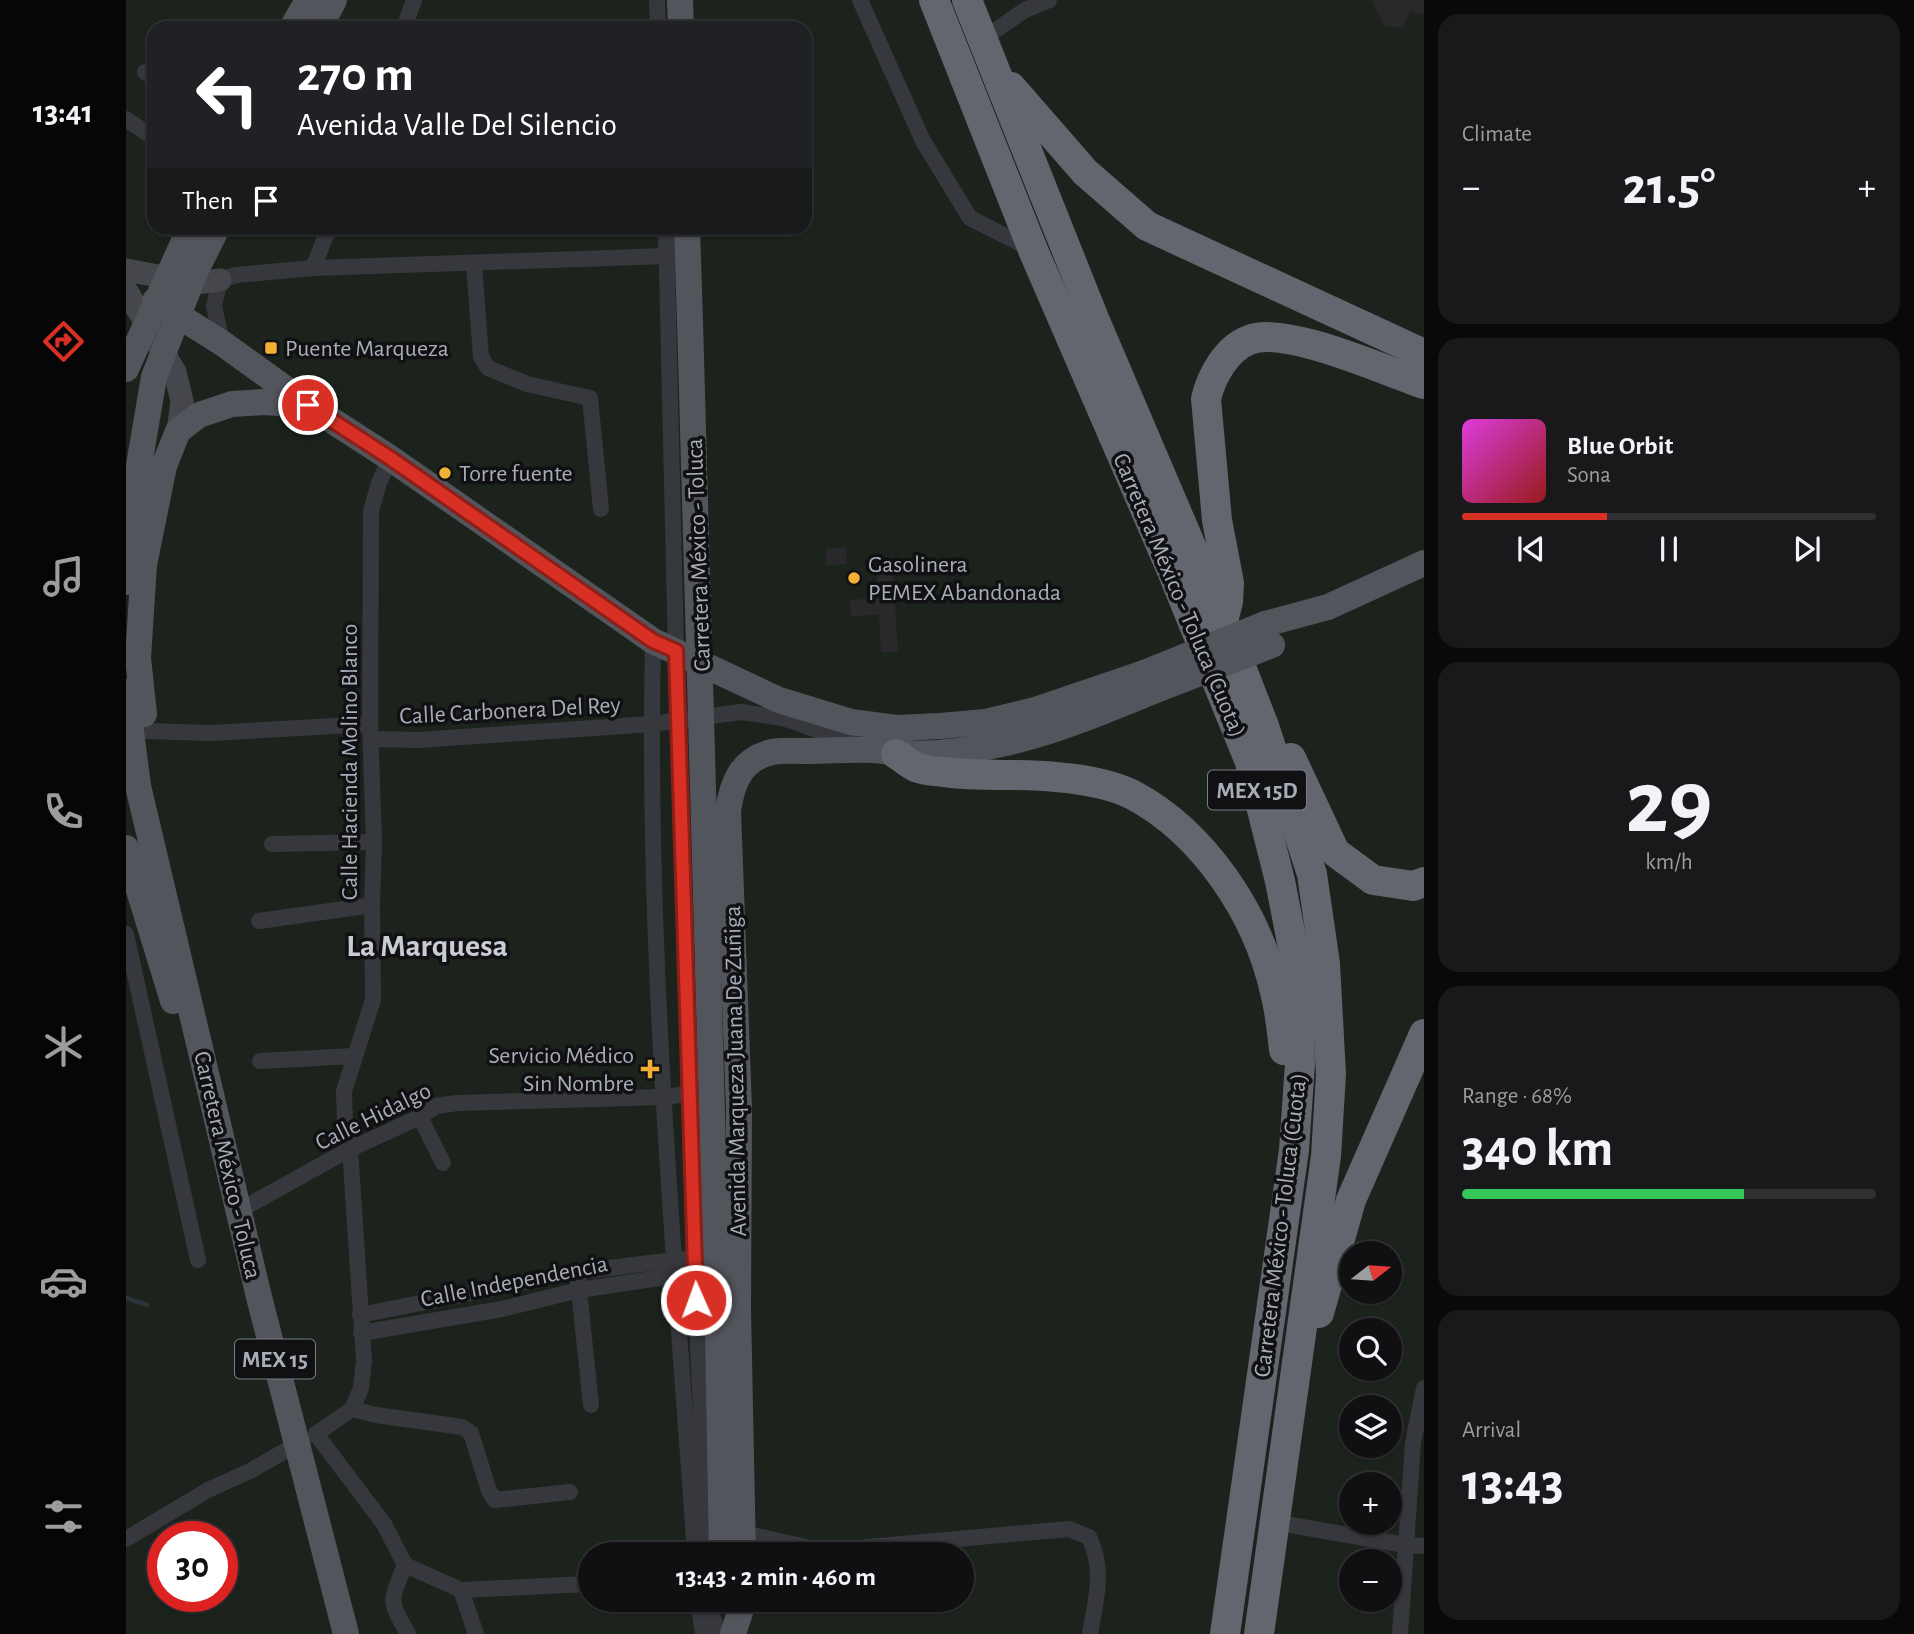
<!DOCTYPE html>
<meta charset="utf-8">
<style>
body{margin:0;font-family:"Alegreya Sans",sans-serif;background:#19191b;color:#f1f3f6;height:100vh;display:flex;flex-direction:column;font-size:26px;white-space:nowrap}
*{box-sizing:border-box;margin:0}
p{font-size:23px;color:#9c9d9f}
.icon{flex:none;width:38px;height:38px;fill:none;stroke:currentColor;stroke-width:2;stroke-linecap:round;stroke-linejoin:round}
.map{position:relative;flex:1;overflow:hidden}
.side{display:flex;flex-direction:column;gap:14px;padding:14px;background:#09090a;width:490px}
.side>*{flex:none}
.guide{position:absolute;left:21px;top:21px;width:665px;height:214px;border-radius:21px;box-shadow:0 2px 5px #0004,0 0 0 2px #303032;background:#202124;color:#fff;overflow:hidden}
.needle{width:46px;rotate:73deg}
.fabs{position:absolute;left:1213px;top:1241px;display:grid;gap:14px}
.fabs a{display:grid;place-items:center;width:63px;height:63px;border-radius:50%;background:#101012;box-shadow:0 2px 5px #0004,0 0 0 2px #303032;font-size:35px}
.speed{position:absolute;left:21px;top:1521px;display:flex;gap:14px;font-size:35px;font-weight:700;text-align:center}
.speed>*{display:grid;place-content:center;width:91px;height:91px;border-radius:50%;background:#101012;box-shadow:0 2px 5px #0004,0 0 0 2px #303032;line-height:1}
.speed .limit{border:10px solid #d22;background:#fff;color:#111}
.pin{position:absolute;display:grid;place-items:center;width:60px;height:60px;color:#fff;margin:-30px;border:4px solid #fff;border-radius:50%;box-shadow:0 2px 7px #0007}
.me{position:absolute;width:77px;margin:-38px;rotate:358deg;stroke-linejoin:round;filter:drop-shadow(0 0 5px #0008)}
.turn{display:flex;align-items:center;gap:24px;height:147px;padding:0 35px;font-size:32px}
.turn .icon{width:91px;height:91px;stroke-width:2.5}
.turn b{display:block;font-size:49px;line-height:60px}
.then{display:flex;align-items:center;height:66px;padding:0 35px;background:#0003;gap:14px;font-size:26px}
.big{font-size:52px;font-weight:700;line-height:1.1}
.side .card{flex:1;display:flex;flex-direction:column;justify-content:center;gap:10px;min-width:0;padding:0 24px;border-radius:21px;background:#19191b}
.side .dial{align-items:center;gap:0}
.dial b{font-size:91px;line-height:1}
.song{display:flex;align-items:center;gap:21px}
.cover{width:84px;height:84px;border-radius:10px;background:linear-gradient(135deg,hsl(300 70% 55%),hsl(0 70% 35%))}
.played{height:7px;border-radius:4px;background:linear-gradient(90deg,#d93025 35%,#303032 35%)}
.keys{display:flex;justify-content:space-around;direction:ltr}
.heat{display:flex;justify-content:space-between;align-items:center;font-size:38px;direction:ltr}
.charge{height:10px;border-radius:5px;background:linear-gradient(90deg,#34c759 68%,#303032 0)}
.trip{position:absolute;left:452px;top:1542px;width:396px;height:70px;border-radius:35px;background:#101012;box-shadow:0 2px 5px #0004,0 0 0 2px #303032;font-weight:700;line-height:70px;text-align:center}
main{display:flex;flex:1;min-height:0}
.tab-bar{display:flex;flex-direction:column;width:126px;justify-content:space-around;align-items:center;background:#060607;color:#9c9d9f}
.tab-bar .icon{width:49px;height:49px}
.tab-bar .current{color:#d93025}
.tab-bar b{font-size:32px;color:#f1f3f6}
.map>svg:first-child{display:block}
</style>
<main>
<nav class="tab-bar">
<b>13:41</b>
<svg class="icon current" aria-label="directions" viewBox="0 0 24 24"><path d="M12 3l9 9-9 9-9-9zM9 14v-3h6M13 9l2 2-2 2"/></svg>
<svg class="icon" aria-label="music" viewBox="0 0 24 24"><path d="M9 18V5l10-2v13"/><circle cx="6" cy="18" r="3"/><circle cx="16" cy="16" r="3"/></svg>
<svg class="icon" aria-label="phone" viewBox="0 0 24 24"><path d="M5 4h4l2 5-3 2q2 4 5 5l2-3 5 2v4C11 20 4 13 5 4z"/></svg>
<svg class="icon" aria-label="climate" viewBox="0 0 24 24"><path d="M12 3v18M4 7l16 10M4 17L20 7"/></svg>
<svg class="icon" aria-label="car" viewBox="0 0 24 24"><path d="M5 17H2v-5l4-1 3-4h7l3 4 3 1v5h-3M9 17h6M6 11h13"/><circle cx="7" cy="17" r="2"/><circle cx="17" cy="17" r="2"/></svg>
<svg class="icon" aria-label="filters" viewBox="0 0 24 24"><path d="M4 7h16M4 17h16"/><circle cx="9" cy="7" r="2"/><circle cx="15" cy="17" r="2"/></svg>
</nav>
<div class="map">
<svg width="1298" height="1634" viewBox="0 0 1298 1634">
<rect width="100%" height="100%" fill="#161618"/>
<path fill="#1c231d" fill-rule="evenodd" d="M0,0H1298V1634H0ZM28,28H679V228H28ZM1225,1253H1264V1292H1225ZM1225,1330H1264V1368H1225ZM1225,1407H1264V1446H1225ZM1225,1484H1264V1522H1225ZM37,1536H96V1596H37ZM464,1554H835V1600H464ZM1225,1561H1264V1600H1225Z"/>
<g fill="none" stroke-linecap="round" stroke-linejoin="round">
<path stroke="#2c353c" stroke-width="4.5" d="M0,1298L21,1305"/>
</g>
<g fill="#29292c">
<path d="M1245,0H1298V14L1284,12L1276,28L1258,26Z"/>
<path d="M720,547L721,564L700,566V549Z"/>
<path d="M767,573L772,652H755L753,614L725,617L724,600L752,598L750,574Z"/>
</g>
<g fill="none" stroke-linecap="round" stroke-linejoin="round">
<g stroke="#37383d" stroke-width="16">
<path d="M531,0L532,28"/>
<path d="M734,0L797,141L844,218L905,249"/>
<path d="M278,28L288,0"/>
<path d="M857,39L899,10L923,0"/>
<path d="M19,72L28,78"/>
<path d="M0,119L28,138"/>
<path d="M540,228L550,651L569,1273L581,1554"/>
<path d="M348,264L355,357L362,368L401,384L464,398L475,509"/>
<path d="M187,268L203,228"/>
<path d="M96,343L88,306L94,280L110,275L187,268L541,256"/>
<path d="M264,458L253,483L245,511L244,724L248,842L246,905L247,1000L218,1091L219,1123L224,1149L238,1360L235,1388L226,1409L190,1434L258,1524L279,1565C264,1602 262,1599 282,1634"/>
<path d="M527,641C520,946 548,1250 569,1554"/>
<path d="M19,731L86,733L244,724"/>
<path d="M245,739L293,740L525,724L615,712L657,718L730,744"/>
<path d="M146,844L248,842"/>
<path d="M133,921L246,905"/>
<path d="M0,934L72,1260"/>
<path d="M134,1061L228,1056"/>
<path d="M294,1117L317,1163"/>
<path d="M114,1210L224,1149L294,1117L310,1106L331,1103L536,1097L564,1094"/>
<path d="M452,1281L465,1405"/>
<path d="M234,1315L451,1272L556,1259"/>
<path d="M235,1333L376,1309L453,1290L560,1274"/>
<path d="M226,1409L250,1415L336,1427L345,1433L363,1491L369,1500L444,1492"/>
<path d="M1148,1522L1279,1545L1298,1546"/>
<path d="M617,1533L698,1551L943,1529L963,1537C979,1571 970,1598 964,1634"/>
<path d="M0,1539L82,1490L124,1471L178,1440"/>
<path d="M279,1565L335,1590L463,1584"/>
<path d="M335,1590L350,1634"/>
<path d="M572,1600L577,1634"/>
<path d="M584,1600V1610L593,1634"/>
<path d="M1274,1634L1287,1443L1298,1388"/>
</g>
<g stroke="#45474d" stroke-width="23">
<path d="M0,270L70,283L94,280"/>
<path d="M0,290L49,372L56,401L52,431"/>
</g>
<g stroke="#53555c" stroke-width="26">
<path d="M554,0L555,28"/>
<path d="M166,28L182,0"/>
<path d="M193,28L208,0"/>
<path d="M29,301L96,343L182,405L264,458L527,641L653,700L725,722L770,728L814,726L860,722L909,710L1018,673"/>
<path d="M0,369L64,228"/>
<path d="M1139,624L1202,607L1298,563"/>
<path d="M0,692L12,786L133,1297L220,1634"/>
<path d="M18,714L12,658L18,565L38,466L52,431L73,415L106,404L138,402L182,405"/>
<path d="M0,848L47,1001"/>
<path d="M592,1330L596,1554"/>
<path d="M617,1554L612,1309L613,1109L602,811C606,783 615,759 646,752C658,750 672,751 683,751C704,751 726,749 747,750C769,752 789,755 811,753C890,748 953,722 1025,692"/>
<path d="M607,1634L618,1600"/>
</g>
<g stroke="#63666e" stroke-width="30">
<path d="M808,0L907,250L1046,571L1124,762L1154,881L1172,973L1174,1064L1168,1150L1099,1634"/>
<path d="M841,0L969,321L1097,621L1138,726L1186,874L1199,964L1205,1074L1200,1156L1133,1634"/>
<path d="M885,87L959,172L1021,226L1298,354"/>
<path d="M1097,621L1102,602L1103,583L1091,520L1080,399C1085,377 1100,349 1123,340C1159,325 1259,371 1298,384"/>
<path d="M770,754C777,758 784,765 792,768C800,771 810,771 818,772C855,777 893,773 930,777C954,779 985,784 1007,795C1078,833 1132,914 1149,992C1154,1011 1156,1031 1158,1050"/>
<path d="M1165,758L1209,852L1247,880L1287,886L1298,882"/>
<path d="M1193,1313L1225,1200L1298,1034"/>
</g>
<g stroke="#53555c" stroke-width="26">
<path d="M561,228C573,595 581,962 592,1330"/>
<path d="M0,582L2,543L10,483L28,377L69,272L91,228"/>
<path d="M1018,673L1139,624"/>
<path d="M1025,692L1146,645"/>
</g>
</g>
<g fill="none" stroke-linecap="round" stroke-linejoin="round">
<g stroke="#8d1f18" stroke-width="18">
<path id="route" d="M182,405L264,458L527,641L550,651L570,1300"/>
</g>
<use href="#route" stroke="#d93025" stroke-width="12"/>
</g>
<g fill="#f2b134" stroke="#111113" stroke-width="2.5">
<rect x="138" y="341" width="14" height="14" rx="3.5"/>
<circle cx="319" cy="473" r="7"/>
<circle cx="728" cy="578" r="7"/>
<path d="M520.5 1058.5h7v7h7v7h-7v7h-7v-7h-7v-7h7z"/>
</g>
<g text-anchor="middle" stroke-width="7" stroke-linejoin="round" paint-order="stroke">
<g fill="#111113" stroke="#7b7e86" stroke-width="2">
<rect x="1082" y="770.5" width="98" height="39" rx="5"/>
<rect x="109" y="1339.5" width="80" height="39" rx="5"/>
</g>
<g font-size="23" font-weight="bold" fill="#a8adb8">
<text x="1131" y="798">MEX 15D</text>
<text x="149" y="1367">MEX 15</text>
</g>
<g font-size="24" fill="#a8adb8" stroke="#111113" text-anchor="start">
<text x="159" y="356">Puente Marqueza</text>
<text x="333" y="481">Torre fuente</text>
<text x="742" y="572">Gasolinera<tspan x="742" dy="28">PEMEX Abandonada</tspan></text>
<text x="508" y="1063" text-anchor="end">Servicio Médico<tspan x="508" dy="28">Sin Nombre</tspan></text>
</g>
<g font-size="24" fill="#a8adb8" stroke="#111113">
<text transform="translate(572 555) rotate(-92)" y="8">Carretera México - Toluca</text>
<text transform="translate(1054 595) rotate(67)" y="8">Carretera México - Toluca (Cuota)</text>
<text transform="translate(384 710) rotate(-3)" y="8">Calle Carbonera Del Rey</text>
<text transform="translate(223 762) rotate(-90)" y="8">Calle Hacienda Molino Blanco</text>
<text transform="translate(609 1071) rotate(-91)" y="8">Avenida Marqueza Juana De Zuñiga</text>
<text transform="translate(247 1116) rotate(-26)" y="8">Calle Hidalgo</text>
<text transform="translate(102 1165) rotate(77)" y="8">Carretera México - Toluca</text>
<text transform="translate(1154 1225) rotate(-83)" y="8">Carretera México - Toluca (Cuota)</text>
<text transform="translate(388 1281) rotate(-11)" y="8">Calle Independencia</text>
</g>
<g font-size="32" font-weight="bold" fill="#c9ccd4" stroke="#111113">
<text x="301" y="956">La Marquesa</text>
</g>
</g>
</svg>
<div class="fabs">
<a><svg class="needle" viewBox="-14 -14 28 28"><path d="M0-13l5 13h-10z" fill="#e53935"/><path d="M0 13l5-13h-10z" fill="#9c9d9f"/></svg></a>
<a><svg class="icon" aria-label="search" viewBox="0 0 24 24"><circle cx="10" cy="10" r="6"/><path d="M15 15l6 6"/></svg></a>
<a><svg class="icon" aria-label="layers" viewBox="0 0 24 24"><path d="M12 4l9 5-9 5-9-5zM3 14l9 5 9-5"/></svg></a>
<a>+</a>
<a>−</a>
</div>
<div class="speed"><div class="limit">30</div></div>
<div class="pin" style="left:182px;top:405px;background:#d93025"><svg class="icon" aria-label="arrive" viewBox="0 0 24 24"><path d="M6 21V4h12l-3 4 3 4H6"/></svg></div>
<svg class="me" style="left:570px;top:1300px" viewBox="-20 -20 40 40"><circle r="17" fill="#d93025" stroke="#fff" stroke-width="3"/><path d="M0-11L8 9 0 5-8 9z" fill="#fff"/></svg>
<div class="trip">13:43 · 2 min · 460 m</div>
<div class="guide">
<div class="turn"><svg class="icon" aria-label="left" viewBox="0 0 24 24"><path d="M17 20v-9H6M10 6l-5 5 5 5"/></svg><div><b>270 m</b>Avenida Valle Del Silencio</div></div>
<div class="then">Then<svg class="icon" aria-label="arrive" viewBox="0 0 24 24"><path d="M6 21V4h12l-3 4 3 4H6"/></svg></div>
</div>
</div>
<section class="side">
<div class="card"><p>Climate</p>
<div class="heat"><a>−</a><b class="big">21.5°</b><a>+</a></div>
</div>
<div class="card">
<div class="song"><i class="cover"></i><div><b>Blue Orbit</b><p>Sona</p></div></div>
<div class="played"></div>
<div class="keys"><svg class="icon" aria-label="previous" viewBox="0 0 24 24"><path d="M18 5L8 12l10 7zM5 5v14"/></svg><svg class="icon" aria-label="pause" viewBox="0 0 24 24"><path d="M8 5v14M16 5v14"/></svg><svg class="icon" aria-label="next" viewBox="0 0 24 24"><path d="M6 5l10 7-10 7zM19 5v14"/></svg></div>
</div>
<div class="card dial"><b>29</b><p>km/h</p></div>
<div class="card"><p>Range · 68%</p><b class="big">340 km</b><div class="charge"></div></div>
<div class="card"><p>Arrival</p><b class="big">13:43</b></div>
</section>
</main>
